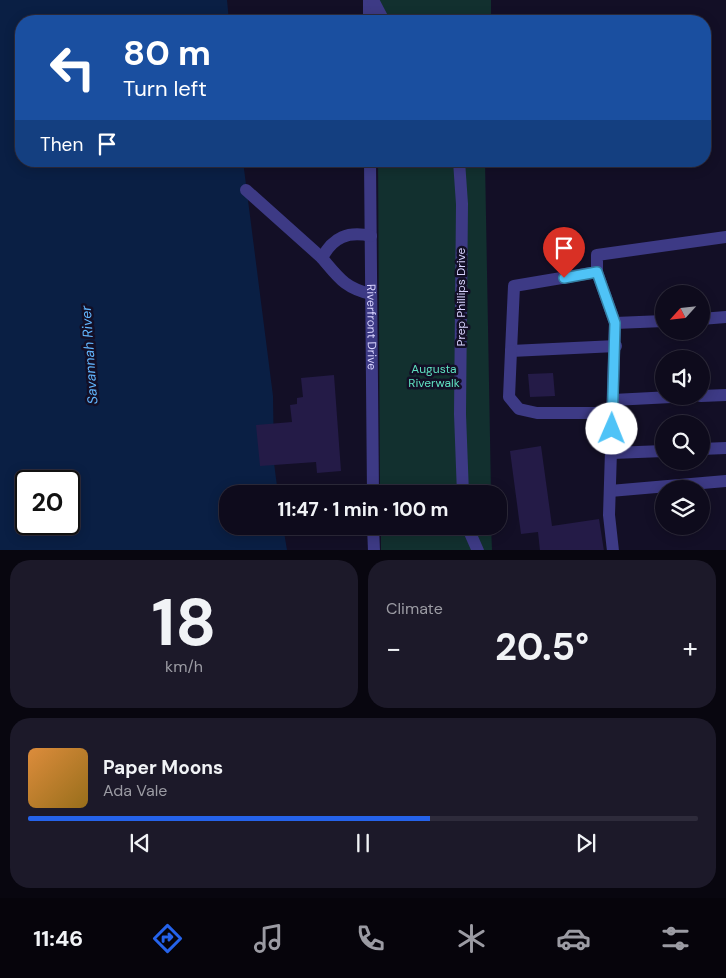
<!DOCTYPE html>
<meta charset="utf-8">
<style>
body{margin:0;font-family:"DM Sans",sans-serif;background:#1c1929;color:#f1f3f6;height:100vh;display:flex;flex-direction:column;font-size:19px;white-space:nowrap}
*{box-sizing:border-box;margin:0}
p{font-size:16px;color:#9b9ba3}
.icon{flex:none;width:28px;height:28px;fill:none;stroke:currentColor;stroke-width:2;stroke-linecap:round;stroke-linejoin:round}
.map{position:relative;height:550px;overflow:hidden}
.side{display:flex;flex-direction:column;gap:10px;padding:10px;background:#08060f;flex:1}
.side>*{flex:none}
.guide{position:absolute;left:15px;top:15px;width:696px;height:152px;border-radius:20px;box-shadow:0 2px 12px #0003,0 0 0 1px #2e2b3b;background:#1a4fa0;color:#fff;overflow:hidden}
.needle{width:32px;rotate:243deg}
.controls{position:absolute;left:655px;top:285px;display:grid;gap:10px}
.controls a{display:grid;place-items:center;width:55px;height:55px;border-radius:50%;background:#0e0b1c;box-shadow:0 2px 12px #0003,0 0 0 1px #2e2b3b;font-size:25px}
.speed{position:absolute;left:15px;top:470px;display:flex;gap:10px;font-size:25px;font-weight:700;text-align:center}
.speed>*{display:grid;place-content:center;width:65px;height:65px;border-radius:50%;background:#0e0b1c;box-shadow:0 2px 12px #0003,0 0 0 1px #2e2b3b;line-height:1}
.speed .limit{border:2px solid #111;border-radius:8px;background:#fff;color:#111}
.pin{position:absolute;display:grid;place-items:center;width:42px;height:42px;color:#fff;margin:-51px -21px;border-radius:50% 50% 50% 0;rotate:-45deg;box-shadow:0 0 5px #0007}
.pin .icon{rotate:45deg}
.me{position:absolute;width:55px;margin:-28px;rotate:1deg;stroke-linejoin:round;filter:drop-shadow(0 0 4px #0008)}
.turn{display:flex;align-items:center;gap:18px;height:105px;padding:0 25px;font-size:22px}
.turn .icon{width:65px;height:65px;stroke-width:2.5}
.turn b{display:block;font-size:35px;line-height:42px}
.then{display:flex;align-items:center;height:48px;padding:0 25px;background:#0003;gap:10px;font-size:19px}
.big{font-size:38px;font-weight:700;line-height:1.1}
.side .card{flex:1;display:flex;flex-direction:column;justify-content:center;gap:8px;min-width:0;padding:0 18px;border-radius:20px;background:#1c1929}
.side .dial{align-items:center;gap:0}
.dial b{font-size:65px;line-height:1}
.song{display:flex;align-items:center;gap:15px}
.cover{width:60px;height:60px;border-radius:8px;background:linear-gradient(135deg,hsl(30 70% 55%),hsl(40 70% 35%))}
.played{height:5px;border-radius:2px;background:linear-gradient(90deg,#2563eb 60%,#2e2b3b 60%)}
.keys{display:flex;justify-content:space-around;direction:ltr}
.heat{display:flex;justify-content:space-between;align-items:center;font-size:28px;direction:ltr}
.side .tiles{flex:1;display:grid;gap:10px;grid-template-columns:1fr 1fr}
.card:last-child{grid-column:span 2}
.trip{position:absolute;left:219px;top:485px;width:288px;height:50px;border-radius:20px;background:#0e0b1c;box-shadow:0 2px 12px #0003,0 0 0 1px #2e2b3b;font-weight:700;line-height:50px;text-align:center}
.tab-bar{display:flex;height:80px;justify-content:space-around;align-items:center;background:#06040b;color:#9b9ba3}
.tab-bar .icon{width:35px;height:35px}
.tab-bar .on{color:#2563eb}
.tab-bar b{font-size:22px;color:#f1f3f6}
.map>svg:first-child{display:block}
</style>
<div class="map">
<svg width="726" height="551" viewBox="0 0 726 551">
<rect width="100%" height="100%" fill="#130f26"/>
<g fill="#12302f">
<path d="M379,0H491V21H390Z"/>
<path d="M378,161H485L491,494H380Z"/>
<path d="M381,526H491L492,550H381Z"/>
</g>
<path fill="#0a1f44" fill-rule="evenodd" d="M0,0H227L229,21H21V161H243L273,396L274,463L278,494H228V526H283L287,550H0ZM26,481H69V524H26Z"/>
<g fill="#241b47">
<path d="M553,373L555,396L530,397L528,374Z"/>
<path d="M334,375L341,471L317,473L316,462L260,466L256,425L292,422L290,405L297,404V398L303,397L301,378Z"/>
<path d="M541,446L552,526L599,519L604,551H540L538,532L521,534L510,451Z"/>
</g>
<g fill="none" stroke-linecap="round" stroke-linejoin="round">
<g stroke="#3d3a85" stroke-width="12">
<path d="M369,0V21"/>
<path d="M373,0L384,21"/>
<path id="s1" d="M370,161L373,494"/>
<path d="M459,161L462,204L460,414L463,494"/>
<path d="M246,190L322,258"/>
<path d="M371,236C348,231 333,237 322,258C339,278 345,288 371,294"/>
<path d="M597,272L514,286L511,351L616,346"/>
<path d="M701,319L726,317"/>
<path d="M615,323L664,321"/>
<path d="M511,351L509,397L519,409L537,413H613"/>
<path d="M701,396L726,395"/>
<path d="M613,400L691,396"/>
<path d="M701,449L726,448"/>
<path d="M612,453L664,451"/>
<path d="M610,491L726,481"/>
<path d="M373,526L374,551"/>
<path d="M467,526L478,551"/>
<path d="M613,551L609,515L615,323L597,272V255L726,237"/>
</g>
</g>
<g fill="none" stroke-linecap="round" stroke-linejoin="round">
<g stroke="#337fa1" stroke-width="12">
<path id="route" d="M564,278L597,272L615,323L612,429"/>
</g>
<use href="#route" stroke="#4fc3f7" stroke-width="9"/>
</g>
<g text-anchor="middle" stroke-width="5" stroke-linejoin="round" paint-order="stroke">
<g font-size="12" fill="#d9d4ff" stroke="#130f26">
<text transform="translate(461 297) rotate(-90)" y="4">Prep Phillips Drive</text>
<text dy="4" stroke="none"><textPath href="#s1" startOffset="166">Riverfront Drive</textPath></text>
</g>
<g font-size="12" fill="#5fe0c0" stroke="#130f26">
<text x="434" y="373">Augusta<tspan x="434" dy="14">Riverwalk</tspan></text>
</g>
<g font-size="14" font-style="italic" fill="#62b6ff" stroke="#130f26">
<text transform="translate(89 355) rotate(-94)" y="5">Savannah River</text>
</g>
</g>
</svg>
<div class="controls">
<a><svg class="needle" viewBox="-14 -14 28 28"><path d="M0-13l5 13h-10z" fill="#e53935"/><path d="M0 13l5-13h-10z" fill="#9b9ba3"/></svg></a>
<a><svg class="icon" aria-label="sound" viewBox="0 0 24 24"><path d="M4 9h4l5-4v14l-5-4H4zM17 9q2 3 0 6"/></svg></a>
<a><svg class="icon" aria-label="search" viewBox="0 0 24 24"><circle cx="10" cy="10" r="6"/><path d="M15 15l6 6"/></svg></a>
<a><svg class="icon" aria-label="layers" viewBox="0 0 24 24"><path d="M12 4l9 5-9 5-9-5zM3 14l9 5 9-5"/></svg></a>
</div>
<div class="speed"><div class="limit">20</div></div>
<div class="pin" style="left:564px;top:278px;background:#d93025"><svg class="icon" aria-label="arrive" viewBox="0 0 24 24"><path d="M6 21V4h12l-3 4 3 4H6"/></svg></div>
<svg class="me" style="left:612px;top:429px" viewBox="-20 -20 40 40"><circle r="19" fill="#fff"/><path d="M0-13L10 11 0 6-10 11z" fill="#4fc3f7"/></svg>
<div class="trip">11:47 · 1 min · 100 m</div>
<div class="guide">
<div class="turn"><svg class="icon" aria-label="left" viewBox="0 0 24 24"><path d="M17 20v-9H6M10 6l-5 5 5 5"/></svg><div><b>80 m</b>Turn left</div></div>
<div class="then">Then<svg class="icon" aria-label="arrive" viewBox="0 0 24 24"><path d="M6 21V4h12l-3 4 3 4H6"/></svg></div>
</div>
</div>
<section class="side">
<div class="tiles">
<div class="card dial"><b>18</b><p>km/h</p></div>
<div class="card"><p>Climate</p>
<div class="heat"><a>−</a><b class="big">20.5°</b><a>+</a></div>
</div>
<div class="card">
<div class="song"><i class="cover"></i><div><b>Paper Moons</b><p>Ada Vale</p></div></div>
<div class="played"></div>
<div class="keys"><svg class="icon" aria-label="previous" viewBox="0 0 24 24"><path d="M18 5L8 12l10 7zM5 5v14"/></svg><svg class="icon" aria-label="pause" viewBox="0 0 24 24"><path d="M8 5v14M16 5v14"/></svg><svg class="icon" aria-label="next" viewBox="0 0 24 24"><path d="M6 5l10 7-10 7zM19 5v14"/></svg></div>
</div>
</div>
</section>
<nav class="tab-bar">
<b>11:46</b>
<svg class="icon on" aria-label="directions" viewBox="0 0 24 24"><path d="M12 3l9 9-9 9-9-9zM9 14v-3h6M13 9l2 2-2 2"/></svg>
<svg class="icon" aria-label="music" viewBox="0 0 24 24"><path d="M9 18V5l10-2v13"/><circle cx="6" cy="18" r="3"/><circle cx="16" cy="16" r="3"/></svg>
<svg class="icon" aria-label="phone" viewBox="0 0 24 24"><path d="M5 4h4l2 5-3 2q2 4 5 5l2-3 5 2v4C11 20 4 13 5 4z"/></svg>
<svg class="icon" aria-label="climate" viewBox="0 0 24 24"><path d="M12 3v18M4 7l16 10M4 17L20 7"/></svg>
<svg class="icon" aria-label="car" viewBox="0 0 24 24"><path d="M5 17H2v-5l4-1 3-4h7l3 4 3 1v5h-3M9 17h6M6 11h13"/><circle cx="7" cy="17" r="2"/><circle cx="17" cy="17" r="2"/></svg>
<svg class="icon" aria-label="filters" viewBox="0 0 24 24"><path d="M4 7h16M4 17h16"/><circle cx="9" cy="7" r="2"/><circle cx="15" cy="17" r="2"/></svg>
</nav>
